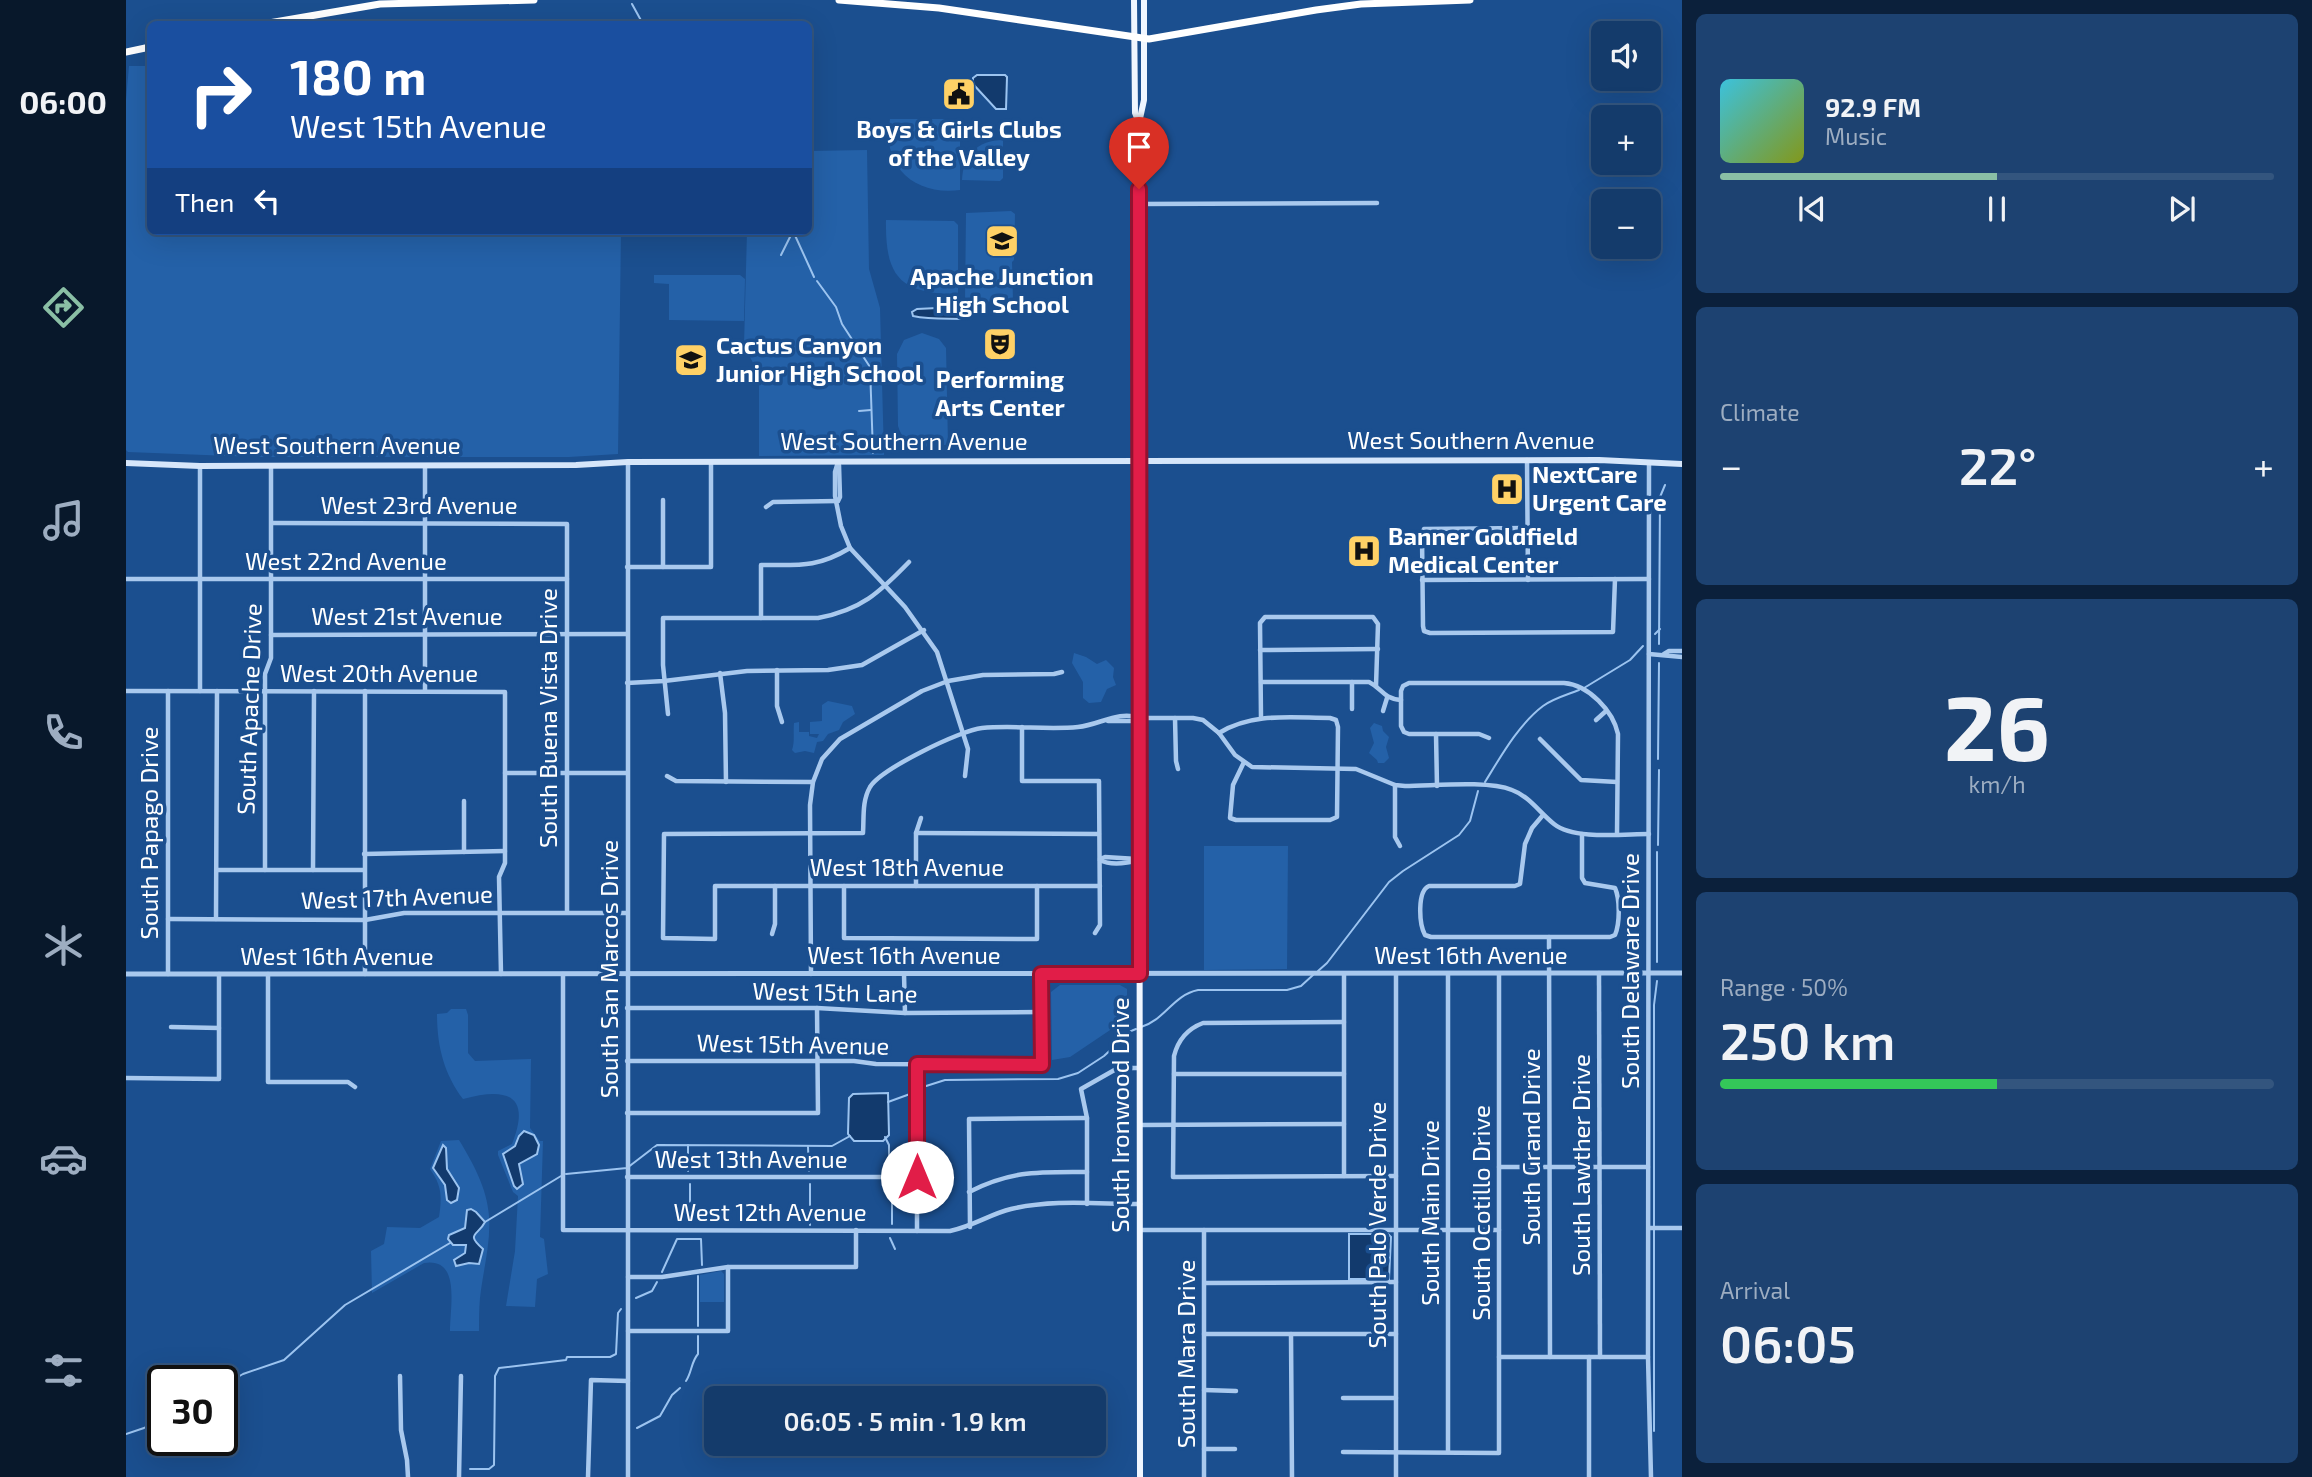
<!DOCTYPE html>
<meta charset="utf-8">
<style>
body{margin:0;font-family:"Exo 2",sans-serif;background:#1d4271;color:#f1f3f6;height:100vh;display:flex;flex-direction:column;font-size:26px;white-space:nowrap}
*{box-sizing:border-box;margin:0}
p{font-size:23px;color:#9dadc1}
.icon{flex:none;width:38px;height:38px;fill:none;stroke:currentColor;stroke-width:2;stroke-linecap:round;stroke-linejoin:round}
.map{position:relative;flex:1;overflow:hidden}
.drawer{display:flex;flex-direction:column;gap:14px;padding:14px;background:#0b203b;width:630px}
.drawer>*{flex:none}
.guide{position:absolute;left:21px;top:21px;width:665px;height:214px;border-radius:10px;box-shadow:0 7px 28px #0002,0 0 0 2px #33557e;background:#1a4fa0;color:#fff;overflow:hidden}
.controls{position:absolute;left:1465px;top:21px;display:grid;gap:14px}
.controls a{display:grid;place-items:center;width:70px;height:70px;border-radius:10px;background:#143b6b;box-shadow:0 7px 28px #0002,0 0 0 2px #33557e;font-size:35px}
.speed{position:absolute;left:21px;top:1365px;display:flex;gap:14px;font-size:35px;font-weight:700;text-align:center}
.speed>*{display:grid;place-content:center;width:91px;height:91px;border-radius:50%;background:#143b6b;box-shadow:0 7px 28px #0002,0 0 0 2px #33557e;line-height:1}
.speed .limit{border:4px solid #111;border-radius:10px;background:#fff;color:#111}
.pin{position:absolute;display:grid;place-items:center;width:60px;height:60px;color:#fff;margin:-72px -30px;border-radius:50% 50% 50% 0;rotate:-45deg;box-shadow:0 0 7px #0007}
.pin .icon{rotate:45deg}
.me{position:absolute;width:77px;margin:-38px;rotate:0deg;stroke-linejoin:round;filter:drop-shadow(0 0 5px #0008)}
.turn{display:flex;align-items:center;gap:24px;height:147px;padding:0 28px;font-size:32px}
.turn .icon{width:91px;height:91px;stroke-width:2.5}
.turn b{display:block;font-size:49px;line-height:60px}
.then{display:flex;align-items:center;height:66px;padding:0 28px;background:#0003;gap:14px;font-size:26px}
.big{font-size:52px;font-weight:600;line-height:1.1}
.drawer .widget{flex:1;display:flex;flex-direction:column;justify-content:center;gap:10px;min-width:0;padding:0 24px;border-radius:10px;background:#1d4271}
.drawer .dial{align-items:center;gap:0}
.dial b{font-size:91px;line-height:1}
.song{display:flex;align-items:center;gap:21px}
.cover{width:84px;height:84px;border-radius:10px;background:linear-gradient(135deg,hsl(190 70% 55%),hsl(70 70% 35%))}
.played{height:7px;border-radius:4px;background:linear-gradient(90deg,#8abfa5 50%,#33557e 50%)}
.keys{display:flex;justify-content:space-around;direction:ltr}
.heat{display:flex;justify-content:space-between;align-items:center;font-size:38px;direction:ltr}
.charge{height:10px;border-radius:5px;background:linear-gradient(90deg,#34c759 50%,#33557e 0)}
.trip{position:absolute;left:578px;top:1386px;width:402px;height:70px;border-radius:10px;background:#143b6b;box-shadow:0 7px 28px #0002,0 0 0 2px #33557e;font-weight:600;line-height:70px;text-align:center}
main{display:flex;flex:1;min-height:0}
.dock{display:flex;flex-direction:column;width:126px;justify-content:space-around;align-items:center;background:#08182b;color:#9dadc1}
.dock .icon{width:49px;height:49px}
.dock .on{color:#8abfa5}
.dock b{font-size:32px;color:#f1f3f6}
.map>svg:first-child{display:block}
</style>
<main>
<nav class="dock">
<b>06:00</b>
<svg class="icon on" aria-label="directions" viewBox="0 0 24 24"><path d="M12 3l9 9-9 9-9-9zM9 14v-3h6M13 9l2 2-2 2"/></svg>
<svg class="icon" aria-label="music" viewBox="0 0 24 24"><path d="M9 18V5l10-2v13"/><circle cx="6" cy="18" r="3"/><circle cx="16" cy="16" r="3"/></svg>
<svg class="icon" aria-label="phone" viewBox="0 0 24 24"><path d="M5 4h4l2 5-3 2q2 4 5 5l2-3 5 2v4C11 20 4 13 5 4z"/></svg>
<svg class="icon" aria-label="climate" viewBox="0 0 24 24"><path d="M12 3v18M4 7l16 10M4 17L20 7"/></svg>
<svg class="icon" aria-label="car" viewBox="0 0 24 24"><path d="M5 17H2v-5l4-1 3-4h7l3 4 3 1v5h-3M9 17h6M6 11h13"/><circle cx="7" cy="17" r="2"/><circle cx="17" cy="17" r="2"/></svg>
<svg class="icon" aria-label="filters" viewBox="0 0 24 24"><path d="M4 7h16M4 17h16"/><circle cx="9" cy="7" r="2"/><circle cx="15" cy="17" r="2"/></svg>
</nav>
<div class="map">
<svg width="1556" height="1477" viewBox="0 0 1556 1477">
<rect width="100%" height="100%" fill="#1b4f8f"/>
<g fill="#2461a8">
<path d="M3,66H24V231H495L492,454L443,457H131L2,452L0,450V100Z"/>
<path d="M764,119H829L834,125V190C788,196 755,166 764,119Z"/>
<path d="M877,140V178L874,181L836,180C837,155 852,140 877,140Z"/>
<path d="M741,150L743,269L754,308L758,455L633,456V374L618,346L621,231H682L683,151Z"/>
<path d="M885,211L889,214L888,260L886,262L887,301L839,302L840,213Z"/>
<path d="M760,220L828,221L832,225V294C774,294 759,277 760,220Z"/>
<path d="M528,275H614L619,279L618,321L543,320V284L528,283Z"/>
<path d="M796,333L813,339L820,348L822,445H817L816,439C799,453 779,449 772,426L771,354L778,340Z"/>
<path d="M948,653L960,657L971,664L980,660L988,668L987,677L990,685L981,689L975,702L963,703L957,698V682L946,663Z"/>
<path d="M702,701L726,706L729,714L717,722L713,730L702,734L697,741L691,742L688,753L679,751L669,753L666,750C669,741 667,733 668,723L673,722V732H683V736L691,738L693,734H684V722L696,721V705Z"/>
<path d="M1248,723L1256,726L1257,731L1263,737L1260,747L1263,758L1258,763H1252L1251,760L1243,753L1248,743L1244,728Z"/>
<path d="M1078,846H1162L1161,969L1078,970Z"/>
<path d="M934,985H994L1001,989V1014L999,1020L944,1057L926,1060L925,992Z"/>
<path d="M325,1009H340L342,1015V1053L349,1061L405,1059L404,1128L414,1141H417L414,1237L418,1239L422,1274L411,1279L409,1307L380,1306L389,1251L392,1196L387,1192L372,1155V1151L386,1144C406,1094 380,1087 337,1099C318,1074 311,1046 311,1014L321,1013Z"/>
<path d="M333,1140C347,1163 361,1188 363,1216C365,1244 357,1270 354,1298C353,1309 353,1320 353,1331H324C324,1306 335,1257 298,1263L246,1293L245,1251L258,1244L261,1227L294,1228L313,1217C316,1197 316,1186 304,1169L315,1141Z"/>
<path d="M595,1271L598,1274V1302H574V1275Z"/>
</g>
<g fill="#123a6d" stroke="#9cc4f0" stroke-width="2">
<path d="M851,75H879L881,77L880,109H870L847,84V78Z"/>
<path d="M832,307H844L846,316L843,319C824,318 805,320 787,316L786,312L791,309Z"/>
<path d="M762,1093L763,1135L757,1141H728L722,1134L723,1098L727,1094Z"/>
<path d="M398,1131L408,1135L413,1145L411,1154L393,1164L397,1184L391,1189L388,1186L377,1154L389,1146L393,1136Z"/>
<path d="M317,1145L320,1148L321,1169L333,1188L331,1200L325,1203L321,1200L319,1185L307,1168Z"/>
<path d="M345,1209L350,1212L359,1222C352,1236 339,1233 357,1249L353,1264L343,1263L330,1266L328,1260L339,1253L340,1245H327L322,1239L323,1235L339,1228L341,1210Z"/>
<path d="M1223,1234H1262L1265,1237L1263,1279H1223Z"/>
</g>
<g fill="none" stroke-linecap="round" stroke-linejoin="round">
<g stroke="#9cc4f0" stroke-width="2">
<path d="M506,4L517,24"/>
<path d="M667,231L688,277"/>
<path d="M655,255L667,231"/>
<path d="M691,281L710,307L716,324L744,367L747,453"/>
<path d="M733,411L745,410"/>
<path d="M1529,634L1534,629"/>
<path d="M1533,644L1534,497L1539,485"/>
<path d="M1458,688L1504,660L1517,646"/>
<path d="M1532,759L1533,663"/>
<path d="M1359,782C1375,756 1393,724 1417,706C1428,698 1441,695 1453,690"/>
<path d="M1532,845L1533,770"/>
<path d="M1531,852V962"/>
<path d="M1192,971L1201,963L1263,882L1277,871L1333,835L1344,821L1352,791"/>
<path d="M1015,1027C1039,1020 1047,995 1072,990H1161L1175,986L1187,975"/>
<path d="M797,1087L819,1080L932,1079L952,1073L978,1056L1005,1031L1010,1029"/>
<path d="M762,1102L784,1094"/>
<path d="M759,1137L763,1145V1170"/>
<path d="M562,1145V1171"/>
<path d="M682,1147L683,1171"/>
<path d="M440,1174L501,1168L531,1145L706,1146L724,1136"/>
<path d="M564,1184V1223"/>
<path d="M359,1222L435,1176"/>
<path d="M766,1224V1182"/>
<path d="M684,1225V1184"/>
<path d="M764,1238L769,1249"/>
<path d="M536,1272L551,1239H575L576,1265"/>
<path d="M510,1298L526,1291L531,1282"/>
<path d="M572,1326V1276"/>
<path d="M560,1381C566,1372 565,1362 572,1354V1336"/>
<path d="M96,1386L117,1374L158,1360L219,1305L324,1243"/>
<path d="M511,1428L534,1416L546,1395L554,1388"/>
<path d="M1528,1431V1005L1531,981"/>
<path d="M0,1434L18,1428L37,1417"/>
<path d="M344,1469H363L368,1465L369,1376L373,1368L440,1360L441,1357H484L490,1354L492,1313L495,1309"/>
</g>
<g stroke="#a9c9ee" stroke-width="4.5">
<path d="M1013,204L1251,203"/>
<path d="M1401,460L1402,580"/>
<path d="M712,462L709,472V496L715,526L724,548L779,607L811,652L842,749L839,776"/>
<path d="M1523,464L1522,1357L1525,1477"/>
<path d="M299,466V691"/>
<path d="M712,501L714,497L713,465"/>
<path d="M640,507L647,502L712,501"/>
<path d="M146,523L441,524V912"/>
<path d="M1401,528L1298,529L1296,534L1297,626L1298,631L1304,633L1487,632L1489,579"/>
<path d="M501,567H585V462"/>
<path d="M537,567V500"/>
<path d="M0,579H441"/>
<path d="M1296,580L1523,579"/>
<path d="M635,618V565C673,565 691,568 724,548"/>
<path d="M145,635L501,634"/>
<path d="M1134,650L1252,649"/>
<path d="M1523,654L1556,657"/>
<path d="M1538,654L1543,651H1556"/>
<path d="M651,670V706L656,722"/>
<path d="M594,673L599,713L600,782"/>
<path d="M1135,682H1243C1257,689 1256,698 1275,700"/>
<path d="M1226,682V709"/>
<path d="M501,683L538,681L621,671L702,670L736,665L798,630"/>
<path d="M0,691L379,692V863L373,877L375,974"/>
<path d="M42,691V974"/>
<path d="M74,691V466"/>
<path d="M239,691V974"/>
<path d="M1257,711L1261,698"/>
<path d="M542,714L537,665V618H692C735,610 753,593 783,562"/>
<path d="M1049,718L1050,761L1052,769"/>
<path d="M1135,718L1134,623L1139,617H1247L1252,624L1250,686"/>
<path d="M1470,720L1480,711"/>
<path d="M982,721H1005L1014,718"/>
<path d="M896,727V781H973L974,925L969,933"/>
<path d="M1093,733C1127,712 1166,718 1204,718L1210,720L1212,727L1211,817L1204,820H1110L1104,818L1107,785L1118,762"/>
<path d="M1310,734L1311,786"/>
<path d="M1363,738L1353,734H1283L1278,732L1275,726V691L1277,686L1283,683H1438C1463,685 1487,711 1492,734L1491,834"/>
<path d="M1414,739L1455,780L1491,782"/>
<path d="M379,773H501"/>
<path d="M541,776L550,781L687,782"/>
<path d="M1269,785V837L1274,846"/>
<path d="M1417,815L1406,828L1399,844L1394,884L1389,886H1303C1291,891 1293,924 1299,935L1305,937H1484L1489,935C1494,923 1494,899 1489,888L1459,883L1456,878V834"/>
<path d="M790,833L973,834"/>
<path d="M338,852V801"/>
<path d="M238,854L379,851"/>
<path d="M974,859L979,857L1011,859"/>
<path d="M974,860C985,866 1002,863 1014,860"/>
<path d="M91,870H238"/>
<path d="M139,870V674L145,658V466"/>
<path d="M187,870L188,691"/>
<path d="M718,886V938L911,939V886"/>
<path d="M790,886V833L795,818"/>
<path d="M974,886H589V939L537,938L538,834L737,833C738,817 736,801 744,787C755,769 835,730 856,728C888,725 921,730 952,727C974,725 992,710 1014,718H1067L1077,720L1093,733L1109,755L1126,767L1230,769L1269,785L1279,786C1307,786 1361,780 1386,790C1403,796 1414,813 1428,824C1448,840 1497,834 1523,834"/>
<path d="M42,919L239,920L278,913H501"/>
<path d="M90,919L91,691"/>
<path d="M646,934L649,924V886"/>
<path d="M1423,937L1424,1357"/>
<path d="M1473,973L1474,1357"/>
<path d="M142,974V1082H222L229,1087"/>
<path d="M437,974V1230L824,1231C848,1226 864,1214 885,1209C926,1199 972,1204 1014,1204"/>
<path d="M685,974L684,805L687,782L696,759L714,739L796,691L822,681L857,675L928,674L936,672"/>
<path d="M778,974L779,1013"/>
<path d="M1270,974V1477"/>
<path d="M1322,974V1452"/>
<path d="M501,1008H691L779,1013L915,1012"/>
<path d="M1218,1022L1077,1023C1061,1029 1052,1040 1048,1056L1047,1177L1270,1176"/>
<path d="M45,1027L93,1028"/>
<path d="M501,1061H728L750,1064L916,1065L915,974"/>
<path d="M1048,1074H1218"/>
<path d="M0,1078L93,1079V974"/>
<path d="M501,1113H692L691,1008"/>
<path d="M1014,1125L1218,1124"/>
<path d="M1373,1167H1522"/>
<path d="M1218,1176V974"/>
<path d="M501,1177H791"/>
<path d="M843,1192C886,1170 914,1172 961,1172"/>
<path d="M961,1204V1118L955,1089L992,1068H1013"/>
<path d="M844,1227L843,1119L961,1118"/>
<path d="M1523,1228H1556"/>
<path d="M1014,1230H1373"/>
<path d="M791,1231V1064"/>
<path d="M502,1277H536L602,1267H730V1230"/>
<path d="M1079,1283L1270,1282"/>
<path d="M502,1331H602V1267"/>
<path d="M1078,1334H1270"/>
<path d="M1165,1334L1166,1477"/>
<path d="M1373,1357H1522"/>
<path d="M1463,1357V1477"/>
<path d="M274,1376L275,1430L281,1460L282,1477"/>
<path d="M1078,1390L1110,1391"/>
<path d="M1217,1398H1270"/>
<path d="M1078,1449H1109"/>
<path d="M1217,1452L1373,1453V974"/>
<path d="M333,1477L335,1376"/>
<path d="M462,1477L465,1380L502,1381"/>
<path d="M502,1477V462"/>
<path d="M1078,1477V1230"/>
</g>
<path stroke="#a9c9ee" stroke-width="5" d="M0,974L1556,973"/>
<path stroke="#d6e6fa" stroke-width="6" d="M0,463L74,466L450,465L502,462L1473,460L1556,464"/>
<g stroke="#f0f6ff" stroke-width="6">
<path d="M1008,0L1009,113L1013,123"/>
<path d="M1014,1477L1013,123L1018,100V0"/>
</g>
<g stroke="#fff" stroke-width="7">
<path d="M713,0L813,8L1023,39L1190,10L1235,4L1344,0"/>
<path d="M137,24L254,4L408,0"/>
<path d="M0,52L24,47"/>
</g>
</g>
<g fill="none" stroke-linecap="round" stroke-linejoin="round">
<g stroke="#92132f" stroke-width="18">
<path id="route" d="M791,1177V1064L916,1065L915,974H1014L1013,189"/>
</g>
<use href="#route" stroke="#e11d48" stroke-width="12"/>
</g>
<defs>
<g id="civic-square" transform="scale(1.75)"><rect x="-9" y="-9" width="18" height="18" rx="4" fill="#ffd166" stroke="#1b4f8f"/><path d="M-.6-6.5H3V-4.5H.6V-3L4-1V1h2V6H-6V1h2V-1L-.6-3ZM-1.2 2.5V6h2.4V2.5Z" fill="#111"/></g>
<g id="school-square" transform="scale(1.75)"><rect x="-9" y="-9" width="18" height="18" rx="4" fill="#ffd166" stroke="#1b4f8f"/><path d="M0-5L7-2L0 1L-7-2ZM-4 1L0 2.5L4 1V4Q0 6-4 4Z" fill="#111"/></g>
<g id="theatre-square" transform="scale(1.75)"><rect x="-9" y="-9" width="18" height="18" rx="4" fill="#ffd166" stroke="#1b4f8f"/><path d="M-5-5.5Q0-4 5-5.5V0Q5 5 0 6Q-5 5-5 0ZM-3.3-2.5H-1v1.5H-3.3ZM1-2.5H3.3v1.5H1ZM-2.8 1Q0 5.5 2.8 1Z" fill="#111"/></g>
<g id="hospital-square" transform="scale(1.75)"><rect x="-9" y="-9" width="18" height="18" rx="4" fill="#ffd166" stroke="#1b4f8f"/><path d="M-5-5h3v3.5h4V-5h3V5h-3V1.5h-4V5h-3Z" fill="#111"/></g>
</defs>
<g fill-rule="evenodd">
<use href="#civic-square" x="833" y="94"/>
<use href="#school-square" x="876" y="241"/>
<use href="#theatre-square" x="874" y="344"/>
<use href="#school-square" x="565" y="360"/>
<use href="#hospital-square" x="1381" y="489"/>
<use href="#hospital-square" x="1238" y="551"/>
</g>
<g text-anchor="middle" stroke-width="7" stroke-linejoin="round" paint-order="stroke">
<g font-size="24" font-weight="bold" fill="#fff" stroke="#1b4f8f">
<text x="833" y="138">Boys &amp; Girls Clubs<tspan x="833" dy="28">of the Valley</tspan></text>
<text x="876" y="285">Apache Junction<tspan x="876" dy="28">High School</tspan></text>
<text x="590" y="354" text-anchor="start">Cactus Canyon<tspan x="590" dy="28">Junior High School</tspan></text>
<text x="874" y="388">Performing<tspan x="874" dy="28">Arts Center</tspan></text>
<text x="1406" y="483" text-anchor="start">NextCare<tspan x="1406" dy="28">Urgent Care</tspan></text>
<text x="1262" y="545" text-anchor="start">Banner Goldfield<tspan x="1262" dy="28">Medical Center</tspan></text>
</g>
<g font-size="24" fill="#fff" stroke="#1b4f8f">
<text x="1345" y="449">West Southern Avenue</text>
<text x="778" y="450">West Southern Avenue</text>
<text x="211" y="454">West Southern Avenue</text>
<text x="293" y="514">West 23rd Avenue</text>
<text x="220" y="570">West 22nd Avenue</text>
<text x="281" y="625">West 21st Avenue</text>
<text x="253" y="682">West 20th Avenue</text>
<text transform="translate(124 709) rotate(-88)" y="8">South Apache Drive</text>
<text transform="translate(423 718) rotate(-90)" y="8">South Buena Vista Drive</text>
<text transform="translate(24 833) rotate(-90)" y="8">South Papago Drive</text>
<text x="781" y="876">West 18th Avenue</text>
<text transform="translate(271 898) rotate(-2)" y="8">West 17th Avenue</text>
<text x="778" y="964">West 16th Avenue</text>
<text x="1345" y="964">West 16th Avenue</text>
<text x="211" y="965">West 16th Avenue</text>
<text transform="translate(484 969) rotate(-90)" y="8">South San Marcos Drive</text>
<text transform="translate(1505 971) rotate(-90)" y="8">South Delaware Drive</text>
<text transform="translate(709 993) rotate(1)" y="8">West 15th Lane</text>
<text transform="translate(667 1045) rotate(1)" y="8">West 15th Avenue</text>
<text transform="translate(995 1115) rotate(-90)" y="8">South Ironwood Drive</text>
<text transform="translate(1406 1147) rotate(-90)" y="8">South Grand Drive</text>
<text x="625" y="1168">West 13th Avenue</text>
<text transform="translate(1456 1165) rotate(-90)" y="8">South Lawther Drive</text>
<text x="644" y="1221">West 12th Avenue</text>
<text transform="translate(1305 1213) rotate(-90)" y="8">South Main Drive</text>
<text transform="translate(1356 1213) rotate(-90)" y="8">South Ocotillo Drive</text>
<text transform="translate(1252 1225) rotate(-90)" y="8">South Palo Verde Drive</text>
<text transform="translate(1061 1354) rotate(-90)" y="8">South Mara Drive</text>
</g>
</g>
</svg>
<div class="controls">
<a><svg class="icon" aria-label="sound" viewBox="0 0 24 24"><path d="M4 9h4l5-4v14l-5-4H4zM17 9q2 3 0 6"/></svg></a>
<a>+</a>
<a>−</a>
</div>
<div class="speed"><div class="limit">30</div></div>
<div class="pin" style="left:1013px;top:189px;background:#d93025"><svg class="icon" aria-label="arrive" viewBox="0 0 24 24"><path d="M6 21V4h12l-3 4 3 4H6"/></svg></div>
<svg class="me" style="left:791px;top:1177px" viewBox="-20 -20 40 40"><circle r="19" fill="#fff"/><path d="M0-13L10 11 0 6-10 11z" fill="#e11d48"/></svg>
<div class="trip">06:05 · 5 min · 1.9 km</div>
<div class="guide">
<div class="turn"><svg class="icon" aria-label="right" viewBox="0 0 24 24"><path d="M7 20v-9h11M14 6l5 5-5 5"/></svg><div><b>180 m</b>West 15th Avenue</div></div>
<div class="then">Then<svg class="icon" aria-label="left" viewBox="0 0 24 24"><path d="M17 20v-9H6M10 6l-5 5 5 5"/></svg></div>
</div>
</div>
<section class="drawer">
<div class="widget">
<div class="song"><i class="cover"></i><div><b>92.9 FM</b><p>Music</p></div></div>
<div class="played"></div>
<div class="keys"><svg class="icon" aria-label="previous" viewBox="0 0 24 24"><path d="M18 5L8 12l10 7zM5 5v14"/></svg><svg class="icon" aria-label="pause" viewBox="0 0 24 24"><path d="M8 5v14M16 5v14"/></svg><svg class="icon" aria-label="next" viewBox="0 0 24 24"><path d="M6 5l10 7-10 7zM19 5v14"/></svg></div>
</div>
<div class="widget"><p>Climate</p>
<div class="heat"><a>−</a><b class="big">22°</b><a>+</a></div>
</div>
<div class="widget dial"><b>26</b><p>km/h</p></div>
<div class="widget"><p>Range · 50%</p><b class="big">250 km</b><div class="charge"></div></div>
<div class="widget"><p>Arrival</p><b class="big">06:05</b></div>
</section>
</main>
